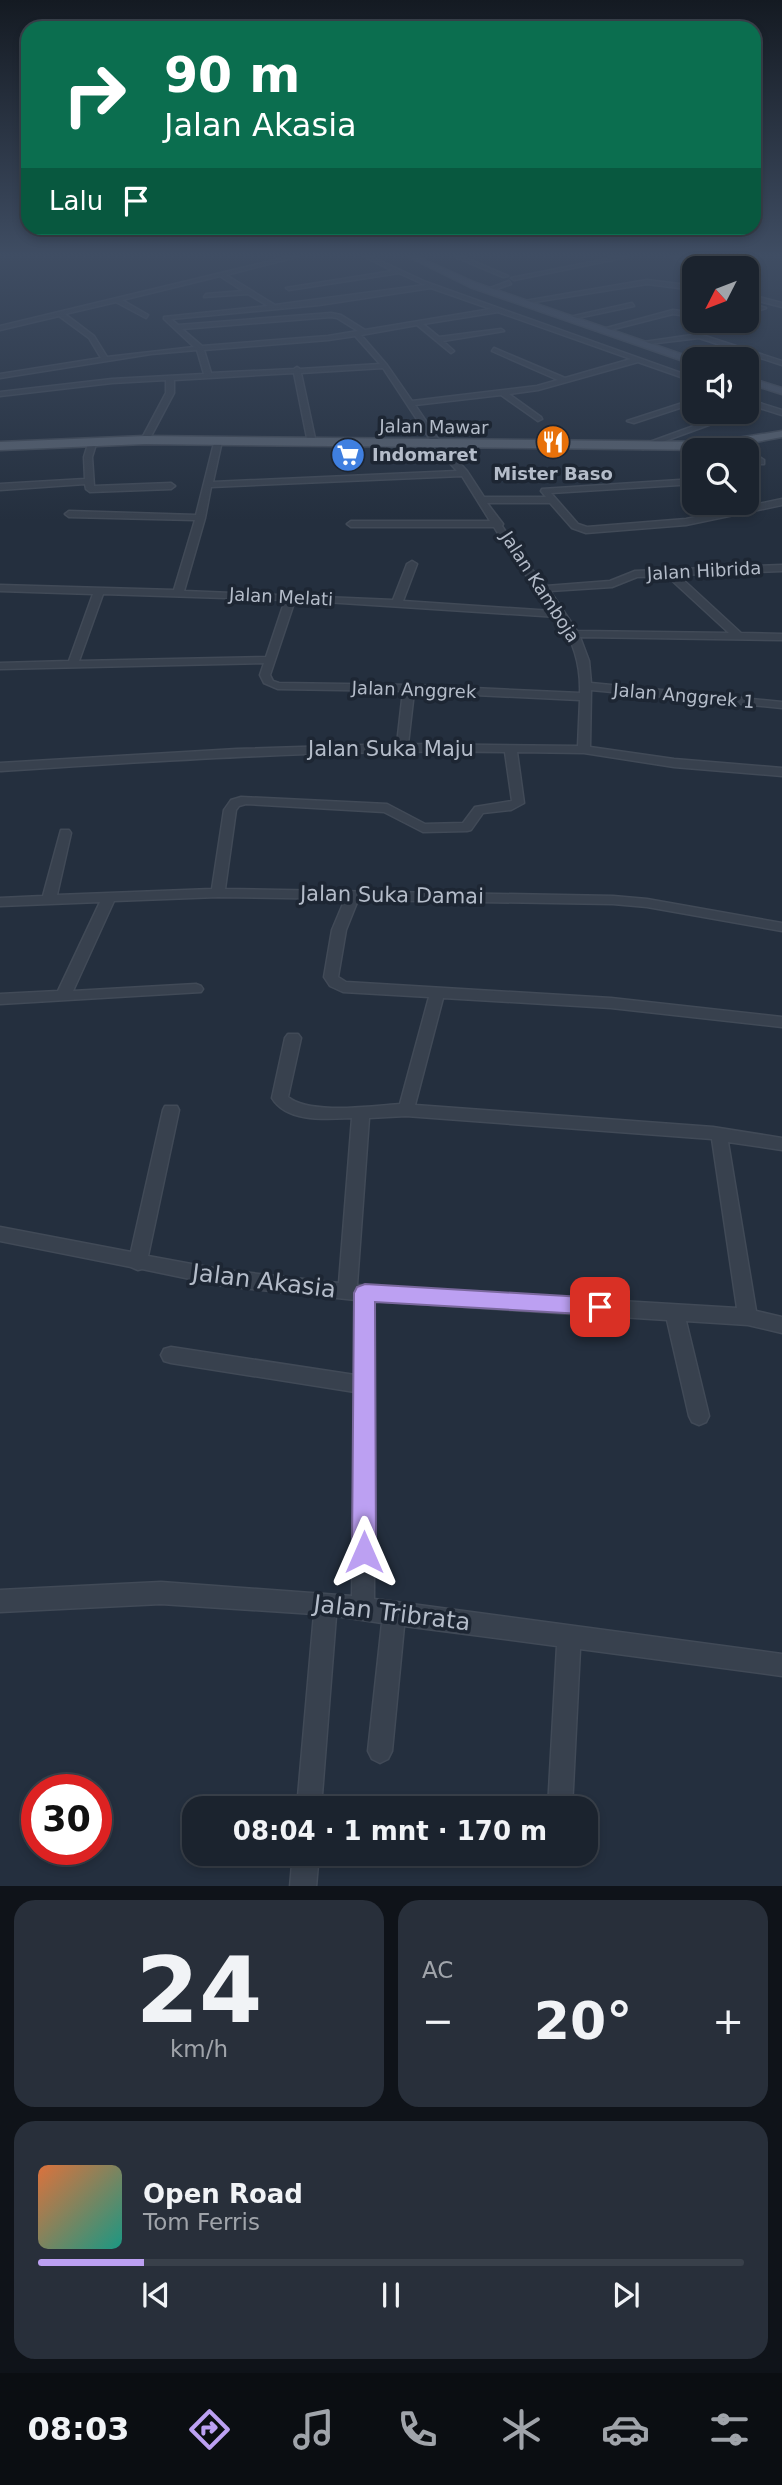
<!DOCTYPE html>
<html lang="id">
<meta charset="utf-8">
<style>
body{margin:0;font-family:"DejaVu Sans",sans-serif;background:#282f3a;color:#f1f3f6;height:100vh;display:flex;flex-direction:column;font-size:26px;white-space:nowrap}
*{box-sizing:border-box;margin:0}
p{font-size:23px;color:#a0a4aa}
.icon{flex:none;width:38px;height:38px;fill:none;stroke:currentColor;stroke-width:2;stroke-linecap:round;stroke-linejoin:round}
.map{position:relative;height:1886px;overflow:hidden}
.details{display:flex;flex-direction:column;gap:14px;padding:14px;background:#0f1319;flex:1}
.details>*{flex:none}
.banner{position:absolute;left:21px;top:21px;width:740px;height:214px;border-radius:21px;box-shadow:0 4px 10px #0003,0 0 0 2px #39404a;background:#0b6e4f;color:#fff;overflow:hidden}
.needle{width:46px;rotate:228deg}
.tools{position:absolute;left:682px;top:256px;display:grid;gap:14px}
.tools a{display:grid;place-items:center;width:77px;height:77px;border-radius:14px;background:#1b232e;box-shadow:0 4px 10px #0003,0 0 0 2px #39404a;font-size:35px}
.speed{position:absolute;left:21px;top:1774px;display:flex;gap:14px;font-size:35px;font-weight:700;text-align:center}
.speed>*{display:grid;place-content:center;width:91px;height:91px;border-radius:50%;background:#1b232e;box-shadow:0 4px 10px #0003,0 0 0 2px #39404a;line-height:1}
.speed .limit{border:10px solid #d22;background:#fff;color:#111}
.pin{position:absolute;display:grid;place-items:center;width:60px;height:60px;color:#fff;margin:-30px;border-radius:14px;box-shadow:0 4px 10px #0006}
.me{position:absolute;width:77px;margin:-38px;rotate:0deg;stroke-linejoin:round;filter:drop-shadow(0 0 5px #0008)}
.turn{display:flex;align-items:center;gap:24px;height:147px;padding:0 28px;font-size:32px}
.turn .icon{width:91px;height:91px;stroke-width:2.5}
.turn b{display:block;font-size:49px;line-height:60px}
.then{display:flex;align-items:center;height:66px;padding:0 28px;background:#0003;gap:14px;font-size:26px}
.big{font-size:52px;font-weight:800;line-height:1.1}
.details .card{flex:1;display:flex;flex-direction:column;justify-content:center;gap:10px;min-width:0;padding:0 24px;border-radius:21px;background:#282f3a}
.details .dial{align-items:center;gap:0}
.dial b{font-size:91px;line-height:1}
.song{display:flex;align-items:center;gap:21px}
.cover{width:84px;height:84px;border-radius:10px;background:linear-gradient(135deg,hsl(20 70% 55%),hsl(170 70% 35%))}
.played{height:7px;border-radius:4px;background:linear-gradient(90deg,#bca0f2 15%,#39404a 15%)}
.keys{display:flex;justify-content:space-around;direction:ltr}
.heat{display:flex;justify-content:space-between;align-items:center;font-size:38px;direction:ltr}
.details .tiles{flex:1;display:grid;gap:14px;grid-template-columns:1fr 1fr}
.card:last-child{grid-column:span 2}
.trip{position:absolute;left:182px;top:1796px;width:416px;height:70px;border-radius:21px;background:#1b232e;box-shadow:0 4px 10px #0003,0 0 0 2px #39404a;font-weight:800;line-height:70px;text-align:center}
.menu{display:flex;height:112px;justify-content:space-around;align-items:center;background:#0b0e12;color:#a0a4aa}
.menu .icon{width:49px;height:49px}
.menu .on{color:#bca0f2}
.menu b{font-size:32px;color:#f1f3f6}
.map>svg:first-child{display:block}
</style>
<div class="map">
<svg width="782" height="1887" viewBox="0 0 782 1887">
<rect width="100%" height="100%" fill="#242f3e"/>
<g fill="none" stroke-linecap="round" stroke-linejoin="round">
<g stroke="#414a57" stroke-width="3">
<g id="street">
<path d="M288,257H296L226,275L275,305L425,285L399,273L289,290L286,288L393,271L365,257H372L426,282L695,378V382L638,362L538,390L509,394L541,417L542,419L538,421L501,395L415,405L441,443L467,471L484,497H546L541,491L542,489L695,479V484L551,493L578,524L587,527L686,519L782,499V505L686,525L586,533L572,528L550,503H487L503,524L502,526L528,565L546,586L610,581L635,571L782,565V571L678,575L741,633L782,634V640L580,637L589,661L591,683L782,702V708L591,690L590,747L674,759L782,768V776L674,767L584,753L517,752L524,803L511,810L483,813L471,830L467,831L423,832L384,812L246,804L239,806L236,810L225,889L613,896L647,899L782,923V931L647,907L613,904L358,900L346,930L338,977L346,982L611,998L782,1017V1027L611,1008L443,998L415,1105L713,1127L782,1138V1150L728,1142L756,1311L782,1317V1333L748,1325L686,1321L709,1416L706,1422L699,1425L692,1422L689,1416L667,1320L374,1301V1599L782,1654V1676L580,1649L572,1808H548L557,1646L404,1626L392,1751L388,1759L380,1763L372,1759L368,1751L382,1623L336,1616L321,1808H297L314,1614L161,1604L0,1612V1590L161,1582L352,1596L355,1392L171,1363L164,1361L161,1355L164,1349L171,1347L355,1375L356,1300L224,1286L142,1269L138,1270L131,1267L0,1241V1227L131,1252L163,1110L165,1106H177L179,1110L148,1256L224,1270L339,1283L352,1118C327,1119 287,1123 272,1098L285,1038L288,1034H298L301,1038L288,1097C309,1115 372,1106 400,1104L429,997L343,992L330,986L324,977L332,930L345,899L218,897L114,901L73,991L196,984L201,986L203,989L201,992L0,1004V994L58,991L100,902L0,906V898L43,896L61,830H69L71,833L57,895L212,889L224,810L231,800L241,797L387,804L425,824L463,823L475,807L512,801L505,752C336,749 169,760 0,771V763L237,749L397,744L403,691L278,689L264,683L260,675L264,663L0,669V663L69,661L93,594L0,591V585L174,590L195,520L69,517L65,514L69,511L196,515L215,439L222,441L213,482L457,471L435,447L383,368L301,373L316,443L312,445L308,443L294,373L174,380V393L149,440L145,442L141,440L166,393V380L112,383L0,396V392L112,379L204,374L197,350L151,354L0,378V374L101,358L89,338L59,316L0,330V326ZM220,276L243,291L206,294L204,297L248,294L268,306L164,317V319L194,347L107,357L94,336L65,314L116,302L146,318L148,315L122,300ZM431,288L491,309L365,330L341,315L331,313L178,325L171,319L319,305ZM498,312L631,359L565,378L494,348L492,351L558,380L537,386L412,401L387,365L361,335L417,325L451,353L454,351L443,341L504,331L501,329L439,337L423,324ZM331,317L337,318L358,331L328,336L202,346L182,329ZM355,336L380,364L300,369L297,367L294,369L211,373L204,350L328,340ZM462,476L490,521H351L347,524L351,527H494L521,569L540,591L553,611L403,601L417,564L412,561L407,564L393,600L184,591L205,518L211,487ZM667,576L729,633L577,631L550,591L612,587L637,577ZM103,594L285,600L266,657L79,661ZM295,600L558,617C573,641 581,664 580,693L409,685L279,683L273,681L270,675ZM414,692L580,700L578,746L408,744ZM406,1116L712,1139L737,1308L357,1285L369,1118Z"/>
<path d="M456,257H463L508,276L503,277Z"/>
<path d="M617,257H627L514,280L511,278Z"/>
<path d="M671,257H678L709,268H700Z"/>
<path d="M647,280L695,286V290L647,284L522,304L519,302Z"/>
<path d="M509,281L511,284L488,292L485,290Z"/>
<path d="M747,294L782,303V307L747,298Z"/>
<path d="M632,303L634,306L568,320L565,318Z"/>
<path d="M749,303L766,308L747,315V311L757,308L749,305Z"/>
<path d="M673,310L695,313V317L673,314L602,332L599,330Z"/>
<path d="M699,334L782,361V365L699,338L640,345L637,343Z"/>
<path d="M695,399V403L634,423L627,421Z"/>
<path d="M747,399L782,410V415L747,404Z"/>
<path d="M735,411H747L643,449L636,447Z"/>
<path d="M93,439L97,441L92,457L94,486L171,483L175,486L171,489L90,492L86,489L85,484L0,490V484L85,479L84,457L89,441Z"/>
<path d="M747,449L764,460V464H758L747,455V450H744Z"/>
<path d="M293,1853H319L316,1887H290Z"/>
</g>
</g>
<g stroke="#414a57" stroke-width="3">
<g id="secondary">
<path d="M409,257H418L476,283L695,359V365L470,287Z"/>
<path d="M747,377L782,388V394L747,383Z"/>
</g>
</g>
<g stroke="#414a57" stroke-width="3">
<path id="primary" d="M782,431V437L713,450L145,444L0,450V442L145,436L713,442Z"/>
</g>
<use href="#street" fill="#38414e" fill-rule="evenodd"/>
<use href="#secondary" fill="#465061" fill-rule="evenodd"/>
<use href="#primary" fill="#56606e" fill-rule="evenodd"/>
</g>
<linearGradient id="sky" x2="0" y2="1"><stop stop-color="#141a22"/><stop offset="0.49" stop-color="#3f4d63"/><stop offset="1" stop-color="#3f4d63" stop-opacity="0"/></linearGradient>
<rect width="782" height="521" fill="url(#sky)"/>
<path fill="#bca0f2" stroke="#7a689d" stroke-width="2" d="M365,1284L600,1298L608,1300L611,1307L608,1313L600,1315L375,1302L376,1552L372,1561L364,1564L355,1561L352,1552L354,1293L357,1287Z"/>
<defs>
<g id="restaurant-disc" transform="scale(1.75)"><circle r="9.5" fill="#e8710a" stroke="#1d2633"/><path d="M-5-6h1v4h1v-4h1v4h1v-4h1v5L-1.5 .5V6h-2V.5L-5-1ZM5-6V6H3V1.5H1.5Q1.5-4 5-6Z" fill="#fff"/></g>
<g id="supermarket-disc" transform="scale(1.75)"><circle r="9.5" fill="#3f7fe0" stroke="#1d2633"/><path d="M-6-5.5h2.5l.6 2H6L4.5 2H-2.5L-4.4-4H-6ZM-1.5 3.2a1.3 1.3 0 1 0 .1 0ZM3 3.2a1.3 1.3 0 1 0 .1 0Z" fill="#fff"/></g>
</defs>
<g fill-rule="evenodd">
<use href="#restaurant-disc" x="553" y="442"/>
<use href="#supermarket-disc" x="348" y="455"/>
</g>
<g text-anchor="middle" stroke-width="7" stroke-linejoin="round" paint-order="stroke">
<g font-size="18" fill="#b4bcc9" stroke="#1d2633">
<text transform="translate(434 427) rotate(1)" y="6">Jalan Mawar</text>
<text transform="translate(704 571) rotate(-3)" y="6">Jalan Hibrida</text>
<text transform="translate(540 587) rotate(57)" y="6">Jalan Kamboja</text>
<text transform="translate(281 597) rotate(3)" y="6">Jalan Melati</text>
<text transform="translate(414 690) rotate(2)" y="6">Jalan Anggrek</text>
<text transform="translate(684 696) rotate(5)" y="6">Jalan Anggrek 1</text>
</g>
<g font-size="18" font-weight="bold" fill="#b4bcc9" stroke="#1d2633" text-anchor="start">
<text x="372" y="461">Indomaret</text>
<text x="553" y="480" text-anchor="middle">Mister Baso</text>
</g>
<g font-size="21" fill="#b4bcc9" stroke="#1d2633">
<text x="391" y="756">Jalan Suka Maju</text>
<text transform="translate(392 895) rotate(1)" y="7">Jalan Suka Damai</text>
</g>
<g font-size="24" fill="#b4bcc9" stroke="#1d2633">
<text transform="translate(264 1281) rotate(7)" y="8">Jalan Akasia</text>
<text transform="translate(392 1613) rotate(7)" y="8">Jalan Tribrata</text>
</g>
</g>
</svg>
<div class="tools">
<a><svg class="needle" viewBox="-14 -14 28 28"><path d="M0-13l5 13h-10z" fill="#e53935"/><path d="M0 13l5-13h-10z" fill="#a0a4aa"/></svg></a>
<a><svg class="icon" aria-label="sound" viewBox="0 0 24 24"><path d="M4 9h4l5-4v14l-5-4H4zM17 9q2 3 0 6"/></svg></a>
<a><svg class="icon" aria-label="search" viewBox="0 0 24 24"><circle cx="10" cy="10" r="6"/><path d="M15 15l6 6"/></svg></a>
</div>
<div class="speed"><div class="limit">30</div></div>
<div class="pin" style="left:600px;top:1307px;background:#d93025"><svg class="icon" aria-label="arrive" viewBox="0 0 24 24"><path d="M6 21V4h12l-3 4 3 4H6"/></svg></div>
<svg class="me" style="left:364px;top:1552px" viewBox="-20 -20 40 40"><path d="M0-17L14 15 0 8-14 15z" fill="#bca0f2" stroke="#fff" stroke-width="4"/></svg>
<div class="trip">08:04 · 1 mnt · 170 m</div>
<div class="banner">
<div class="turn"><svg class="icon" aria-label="right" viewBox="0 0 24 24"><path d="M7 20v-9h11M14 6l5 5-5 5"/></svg><div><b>90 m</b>Jalan Akasia</div></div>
<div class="then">Lalu<svg class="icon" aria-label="arrive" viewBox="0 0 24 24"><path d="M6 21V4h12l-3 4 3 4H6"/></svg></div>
</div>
</div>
<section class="details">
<div class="tiles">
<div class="card dial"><b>24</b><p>km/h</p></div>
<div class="card"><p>AC</p>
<div class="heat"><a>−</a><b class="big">20°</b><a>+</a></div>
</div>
<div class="card">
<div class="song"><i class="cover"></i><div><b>Open Road</b><p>Tom Ferris</p></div></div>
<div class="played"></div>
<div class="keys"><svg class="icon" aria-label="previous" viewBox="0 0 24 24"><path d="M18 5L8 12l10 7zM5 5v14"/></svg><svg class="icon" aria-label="pause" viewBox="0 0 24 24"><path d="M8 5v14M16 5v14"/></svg><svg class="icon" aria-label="next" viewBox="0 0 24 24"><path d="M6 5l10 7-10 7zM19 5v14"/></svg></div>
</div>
</div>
</section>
<nav class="menu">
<b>08:03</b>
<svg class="icon on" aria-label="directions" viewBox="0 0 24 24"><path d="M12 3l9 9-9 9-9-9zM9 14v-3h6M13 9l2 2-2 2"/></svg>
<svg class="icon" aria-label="music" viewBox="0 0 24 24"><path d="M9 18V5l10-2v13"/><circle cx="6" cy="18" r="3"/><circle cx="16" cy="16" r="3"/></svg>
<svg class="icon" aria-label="phone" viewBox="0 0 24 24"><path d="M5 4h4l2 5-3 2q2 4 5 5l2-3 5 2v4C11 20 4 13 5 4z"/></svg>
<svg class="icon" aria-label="climate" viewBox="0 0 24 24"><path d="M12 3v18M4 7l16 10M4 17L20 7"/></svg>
<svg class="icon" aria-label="car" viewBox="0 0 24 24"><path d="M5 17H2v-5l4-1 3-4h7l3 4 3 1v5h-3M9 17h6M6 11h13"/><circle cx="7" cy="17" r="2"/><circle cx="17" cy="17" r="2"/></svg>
<svg class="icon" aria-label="filters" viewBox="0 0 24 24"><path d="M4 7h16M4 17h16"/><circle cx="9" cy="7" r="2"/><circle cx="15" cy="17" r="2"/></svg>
</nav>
